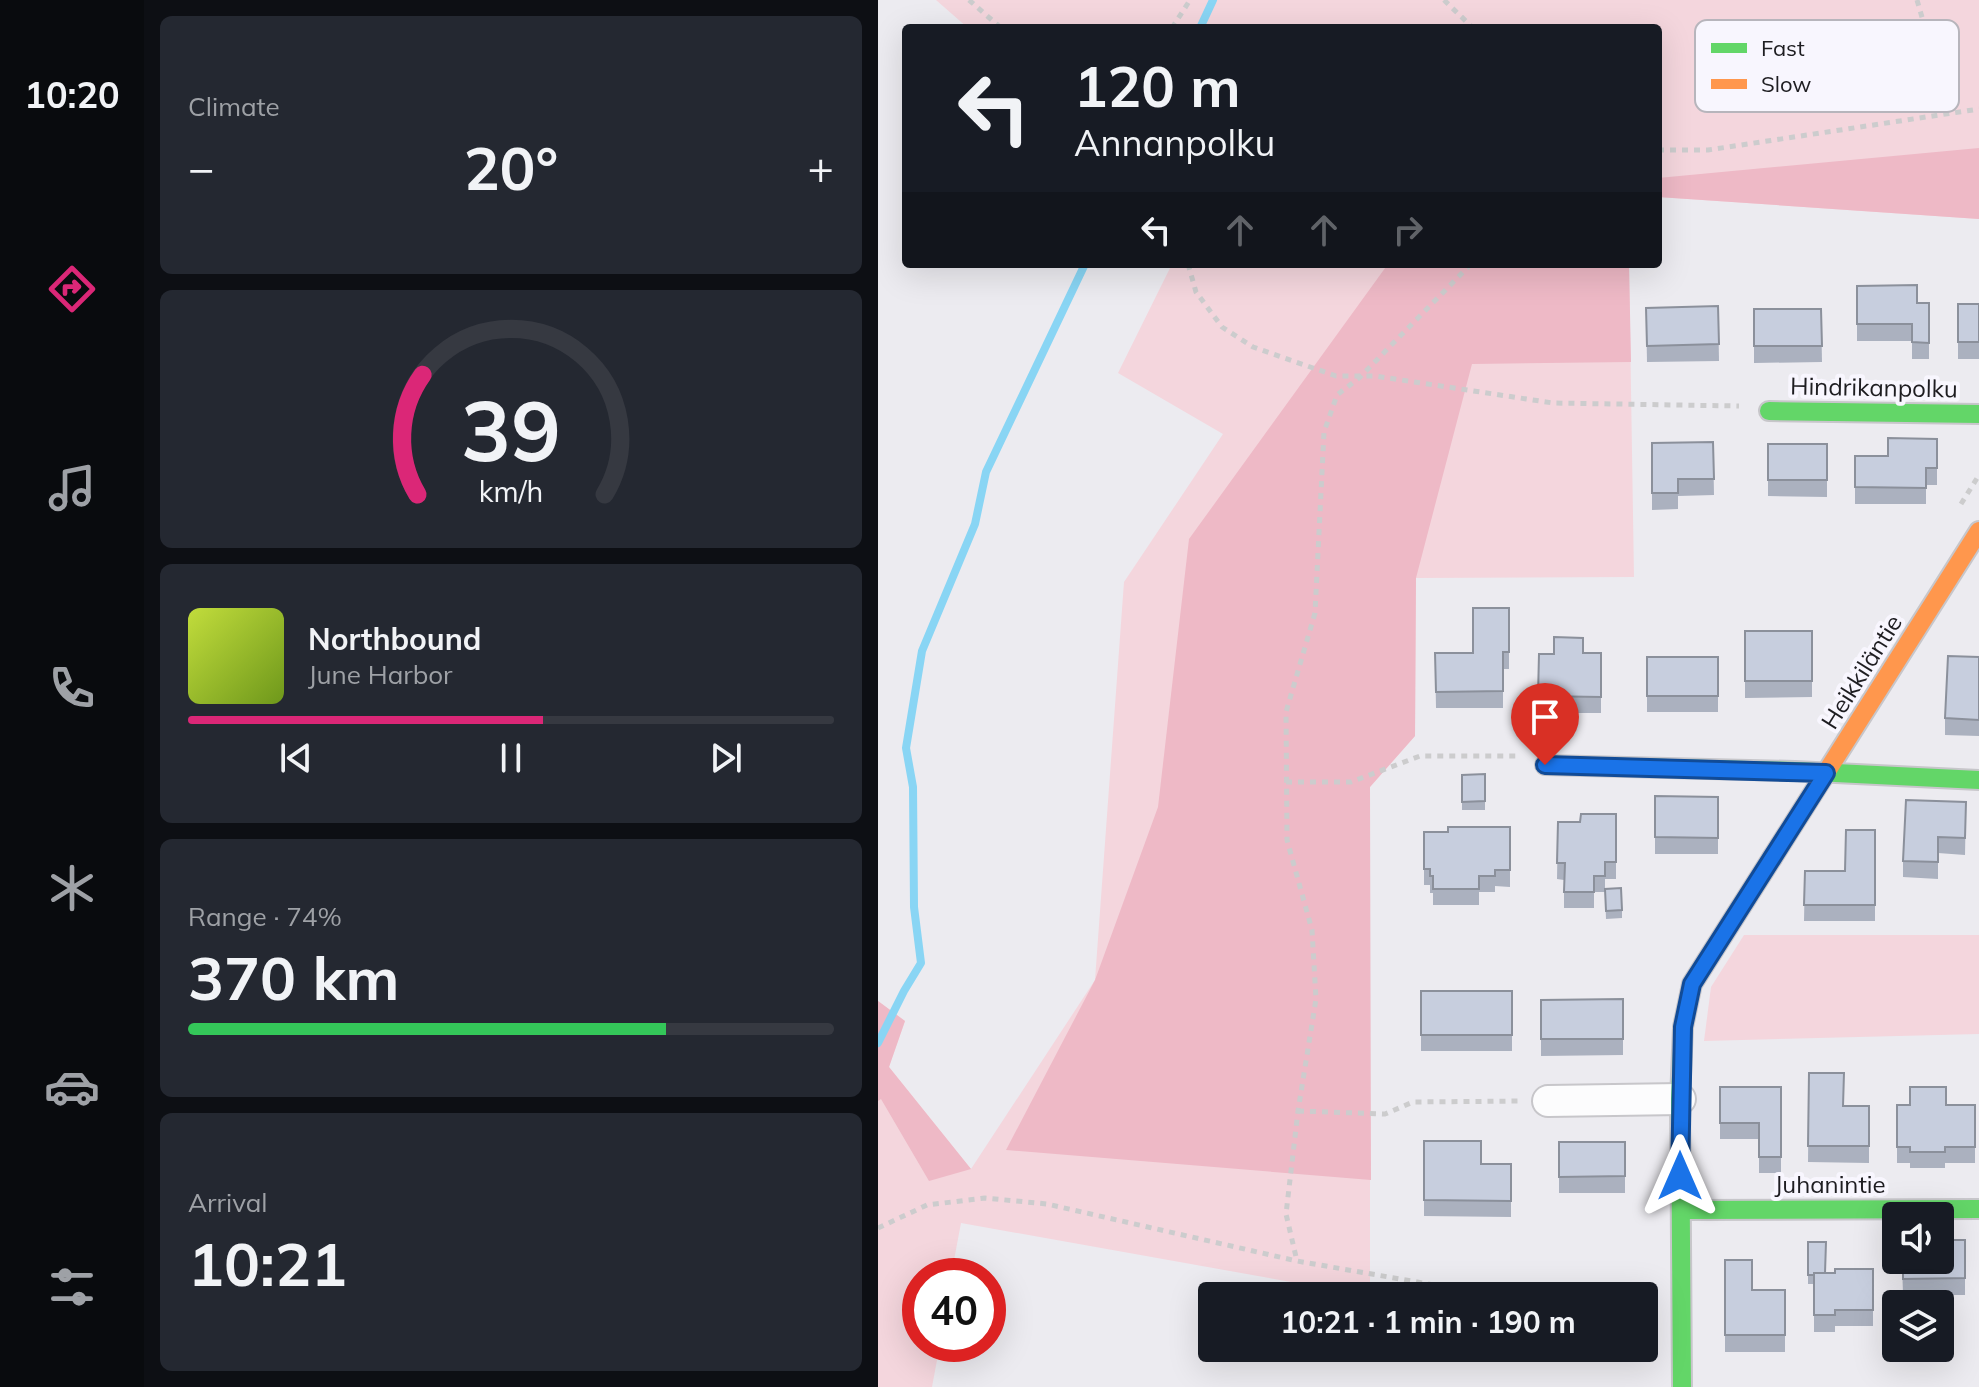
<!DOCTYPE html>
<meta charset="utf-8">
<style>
body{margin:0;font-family:Mulish,sans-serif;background:#242831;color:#f1f3f6;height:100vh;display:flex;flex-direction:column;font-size:30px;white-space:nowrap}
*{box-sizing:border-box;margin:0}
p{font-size:26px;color:#9ea1a6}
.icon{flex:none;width:44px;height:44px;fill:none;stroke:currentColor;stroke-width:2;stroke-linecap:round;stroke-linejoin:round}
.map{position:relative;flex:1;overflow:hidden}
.side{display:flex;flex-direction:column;gap:16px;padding:16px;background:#0d0f14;width:734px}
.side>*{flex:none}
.banner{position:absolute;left:24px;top:24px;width:760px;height:244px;border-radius:8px;box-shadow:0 8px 32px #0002;background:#171b24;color:#f1f3f6;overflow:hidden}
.buttons{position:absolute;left:1004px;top:1202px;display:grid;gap:16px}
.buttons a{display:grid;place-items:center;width:72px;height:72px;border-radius:8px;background:#171b24;box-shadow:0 8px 32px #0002;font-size:40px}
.speed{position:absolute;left:24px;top:1258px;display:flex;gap:16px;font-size:40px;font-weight:700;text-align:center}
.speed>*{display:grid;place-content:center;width:104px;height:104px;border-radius:50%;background:#171b24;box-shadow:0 8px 32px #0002;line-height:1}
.speed .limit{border:12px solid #d22;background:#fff;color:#111}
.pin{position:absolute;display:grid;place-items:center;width:68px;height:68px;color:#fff;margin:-82px -34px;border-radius:50% 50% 50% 0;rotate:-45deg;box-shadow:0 0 8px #0007}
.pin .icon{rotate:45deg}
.me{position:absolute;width:88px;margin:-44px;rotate:0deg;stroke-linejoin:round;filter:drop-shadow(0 0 6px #0008)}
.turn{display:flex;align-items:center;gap:28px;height:168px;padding:0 40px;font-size:36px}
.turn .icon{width:104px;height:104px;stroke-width:2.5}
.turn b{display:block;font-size:56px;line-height:68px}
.lanes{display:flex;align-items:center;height:76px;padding:0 40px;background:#0003;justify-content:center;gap:40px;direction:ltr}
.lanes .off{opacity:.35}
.big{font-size:60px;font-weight:700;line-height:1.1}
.side .widget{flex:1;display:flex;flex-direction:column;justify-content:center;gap:12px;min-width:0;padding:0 28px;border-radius:12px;background:#242831}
.side .dial{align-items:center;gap:0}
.dial svg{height:208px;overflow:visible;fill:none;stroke:#363941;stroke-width:7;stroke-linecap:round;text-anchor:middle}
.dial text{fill:#f1f3f6;stroke:none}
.song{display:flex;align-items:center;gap:24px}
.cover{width:96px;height:96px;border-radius:12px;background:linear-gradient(135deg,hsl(70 70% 55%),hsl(80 70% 35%))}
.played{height:8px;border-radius:4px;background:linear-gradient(90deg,#db2777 55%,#363941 55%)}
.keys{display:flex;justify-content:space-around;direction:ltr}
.heat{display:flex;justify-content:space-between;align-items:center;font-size:44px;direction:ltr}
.charge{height:12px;border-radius:6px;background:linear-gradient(90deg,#34c759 74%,#363941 0)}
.trip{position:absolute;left:320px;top:1282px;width:460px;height:80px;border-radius:8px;background:#171b24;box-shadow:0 8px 32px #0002;font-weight:700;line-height:80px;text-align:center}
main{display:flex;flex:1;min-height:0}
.tabs{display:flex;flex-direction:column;width:144px;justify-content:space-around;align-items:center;background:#090b0e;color:#9ea1a6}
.tabs .icon{width:56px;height:56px}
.tabs .on{color:#db2777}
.tabs b{font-size:36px;color:#f1f3f6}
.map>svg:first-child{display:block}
</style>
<main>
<nav class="tabs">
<b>10:20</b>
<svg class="icon on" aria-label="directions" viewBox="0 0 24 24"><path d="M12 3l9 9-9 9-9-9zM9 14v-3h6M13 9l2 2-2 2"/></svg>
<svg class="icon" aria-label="music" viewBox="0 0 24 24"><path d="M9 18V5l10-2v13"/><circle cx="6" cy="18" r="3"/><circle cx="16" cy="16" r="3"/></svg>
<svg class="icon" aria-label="phone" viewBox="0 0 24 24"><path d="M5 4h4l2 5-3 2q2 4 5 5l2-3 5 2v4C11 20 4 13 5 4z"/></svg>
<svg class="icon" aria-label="climate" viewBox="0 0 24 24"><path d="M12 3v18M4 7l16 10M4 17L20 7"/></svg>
<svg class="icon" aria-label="car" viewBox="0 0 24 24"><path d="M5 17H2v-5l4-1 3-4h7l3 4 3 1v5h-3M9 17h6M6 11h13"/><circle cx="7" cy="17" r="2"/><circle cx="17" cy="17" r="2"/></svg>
<svg class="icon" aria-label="filters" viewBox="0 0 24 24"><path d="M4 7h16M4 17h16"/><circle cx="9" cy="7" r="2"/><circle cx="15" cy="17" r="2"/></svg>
</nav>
<section class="side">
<div class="widget"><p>Climate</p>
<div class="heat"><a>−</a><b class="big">20°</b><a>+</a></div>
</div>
<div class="widget dial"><svg viewBox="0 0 100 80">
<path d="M14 69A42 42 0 1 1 86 69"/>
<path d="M14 69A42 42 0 0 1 16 23" stroke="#db2777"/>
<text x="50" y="56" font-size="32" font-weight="700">39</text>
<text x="50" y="72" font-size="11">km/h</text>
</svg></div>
<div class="widget">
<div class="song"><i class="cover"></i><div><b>Northbound</b><p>June Harbor</p></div></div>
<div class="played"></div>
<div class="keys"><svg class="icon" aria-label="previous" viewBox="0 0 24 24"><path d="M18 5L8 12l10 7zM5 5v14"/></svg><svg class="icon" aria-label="pause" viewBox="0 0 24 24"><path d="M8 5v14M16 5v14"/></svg><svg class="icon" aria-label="next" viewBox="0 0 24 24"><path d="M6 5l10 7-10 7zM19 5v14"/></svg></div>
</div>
<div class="widget"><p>Range · 74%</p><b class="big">370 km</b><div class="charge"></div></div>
<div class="widget"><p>Arrival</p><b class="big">10:21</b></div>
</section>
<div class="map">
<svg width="1101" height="1387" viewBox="0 0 1101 1387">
<rect width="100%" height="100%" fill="#ecebf0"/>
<g fill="#f4d6dd">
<path d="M58,0H1101V219L780,197V28H90Z"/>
<path d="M294,264H751L756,577L538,578L537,736L492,787V1296L83,1223L73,1276H42V1344H62L54,1387H0V1001L27,1021L11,1067L93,1169L217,980L246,582L345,434L240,373Z"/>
<path d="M866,935H1101V1034L826,1041L833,987Z"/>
</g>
<g fill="#eeb9c6">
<path d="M1101,148V219L780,197V178Z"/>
<path d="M510,264H751L753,362L594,364L538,578L537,736L492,787L493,1180L128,1150L217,980L280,807L311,539Z"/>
<path d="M0,1001L27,1021L11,1067L93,1169L51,1181L3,1099L0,1101Z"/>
</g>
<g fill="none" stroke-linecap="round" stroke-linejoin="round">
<g stroke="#89d5f4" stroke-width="8">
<path d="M322,28L335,0"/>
<path d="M0,1043L26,991L43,963L36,907L35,787L28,748L44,651L97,524L108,472L207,264"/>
</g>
<g stroke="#c7c6ca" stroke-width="34">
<path id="street" d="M670,1101L802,1099"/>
</g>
<g stroke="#c7c6ca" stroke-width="22">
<g id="fast">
<path d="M891,411L1101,414"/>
<path d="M667,765L917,771L1101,780"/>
<path d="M803,1210L1101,1209"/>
<path d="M804,1387L802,1099L805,1027L814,984L894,858"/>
</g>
</g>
<g stroke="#c7c6ca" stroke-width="22">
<path id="slow" d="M894,858L1101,531"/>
</g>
<g stroke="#cccccd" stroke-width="5" stroke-dasharray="6 6" stroke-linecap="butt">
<path d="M91,0L123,28"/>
<path d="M566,0L595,28"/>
<path d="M1039,0L1072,114"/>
<path d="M294,28L312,0"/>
<path d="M780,150H830L1101,109"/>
<path d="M310,264L318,292L344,327L375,347L458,376H497L675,403L861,406"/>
<path d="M593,264L481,378L459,395L446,432L437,613L408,712L409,840L434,930L438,999L420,1111L408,1214L419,1261L562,1286L699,1296"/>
<path d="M1083,504L1101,475"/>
<path d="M408,782H473L542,756H639"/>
<path d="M420,1111L507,1114L535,1102L645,1101"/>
<path d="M0,1228L49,1205L107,1198L169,1204L419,1261"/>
</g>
<use href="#street" stroke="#fcfcfd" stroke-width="30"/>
<use href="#fast" stroke="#63d668" stroke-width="18"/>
<use href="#slow" stroke="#ff974d" stroke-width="18"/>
</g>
<g fill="#abb1bf">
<path d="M979,286L1039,303H1051V359H1034V341H979Z"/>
<rect x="1080" y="304" width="21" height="55"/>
<path d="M840,306L841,361L769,362L768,308Z"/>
<path d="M876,309H943L944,362L876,363Z"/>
<path d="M1059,439V485H1048V504H977V456H1010Z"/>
<path d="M835,442L836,495L800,496V509L774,510V443Z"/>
<path d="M890,444H949V497L890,496Z"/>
<path d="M631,608V669H625V708H558L557,653H595Z"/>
<path d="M867,631H934V697L867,698Z"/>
<path d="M705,653H723V713H660L661,654Z"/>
<rect x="769" y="657" width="71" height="55"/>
<path d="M1101,657V736L1067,735V718Z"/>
<path d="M607,774V810H584V775Z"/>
<path d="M777,796L840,797V854H777Z"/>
<path d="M1088,802L1087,855L1060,853V879L1025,877V861Z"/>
<path d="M738,814V879H727V892H716V908H686V880L679,879L680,822H702Z"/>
<path d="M632,827V887L617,886V892H601V905H555V893H552V885H546V832H570Z"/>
<path d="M997,830V921H926L927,871H967Z"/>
<path d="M727,889L744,910V918L728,919Z"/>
<rect x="543" y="991" width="91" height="60"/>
<path d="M745,999V1055L663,1056V1000Z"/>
<path d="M931,1073L965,1106H991V1163L930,1162Z"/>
<path d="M842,1087H903V1173H881V1139H842Z"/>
<path d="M1019,1105H1097V1163H1067V1168H1032V1163H1019Z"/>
<path d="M546,1141L603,1164H633V1217L546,1216Z"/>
<rect x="681" y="1142" width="66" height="51"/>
<path d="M1087,1240V1295H1025L1024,1260Z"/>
<path d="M930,1242L947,1273L995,1269V1326H957V1332H936V1284H930Z"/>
<path d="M847,1260L874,1290H907V1352H847Z"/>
</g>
<g fill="#c7cede" stroke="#8b909b" stroke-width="2">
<path d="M1039,285V303H1051V343L1034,342V324H979V286Z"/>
<rect x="1080" y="304" width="21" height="38"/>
<path d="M840,306L841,344L769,346L768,308Z"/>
<path d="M876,309H943L944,346H876Z"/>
<path d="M1010,438L1059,439V468H1048V488L977,487V456H1010Z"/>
<path d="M835,442L836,479H800V493H774V443Z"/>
<rect x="890" y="444" width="59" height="36"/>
<path d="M595,608H631V652H625V691L558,692L557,653H595Z"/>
<rect x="867" y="631" width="67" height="50"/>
<path d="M676,637L705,638V653H723V697L660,696L661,654H676Z"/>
<path d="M1070,656L1101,657V720L1067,718Z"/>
<rect x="769" y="657" width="71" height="39"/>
<path d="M607,774V801L584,802V775Z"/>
<path d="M777,796L840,797V838L777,837Z"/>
<path d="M1028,800L1088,802L1087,838L1060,837V862L1025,861Z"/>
<path d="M703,814H738V862H727V876H716V892H686L687,863H679L680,822H702Z"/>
<path d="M570,827H632V870H617V876H601V889H555V876H552V869H546V832H570Z"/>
<path d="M968,830H997V905H926L927,871H967Z"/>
<path d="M743,888L744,910L728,911L727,889Z"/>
<rect x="543" y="991" width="91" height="44"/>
<path d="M745,999V1039H663V1000Z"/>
<path d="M931,1073H966L965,1106H991V1146H930Z"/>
<path d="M842,1087H903V1157H881V1123H842Z"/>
<path d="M1032,1087H1068V1105H1097V1147H1067V1152H1032V1147H1019V1105H1032Z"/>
<path d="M546,1141H603V1164H633V1201L546,1200Z"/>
<path d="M681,1142H747V1176L681,1177Z"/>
<path d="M1062,1240H1087V1278L1025,1279V1260H1062Z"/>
<path d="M930,1242H948L947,1273H936V1275H930Z"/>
<path d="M847,1260H874V1290H907V1335H847Z"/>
<path d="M957,1269H995V1310H957V1315H936V1273H957Z"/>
</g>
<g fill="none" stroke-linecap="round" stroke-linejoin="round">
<g stroke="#114b97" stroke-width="20">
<path id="route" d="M667,765L948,773L814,984L805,1027L802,1176"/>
</g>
<use href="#route" stroke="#1a73e8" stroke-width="14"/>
</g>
<g text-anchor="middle" stroke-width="8" stroke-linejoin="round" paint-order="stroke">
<g font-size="24" fill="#1e1d21" stroke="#f8f6fe">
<text transform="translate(996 388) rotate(1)" y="8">Hindrikanpolku</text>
<text transform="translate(984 672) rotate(-58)" y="8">Heikkiläntie</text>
<text x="952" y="1193">Juhanintie</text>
</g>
</g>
<rect x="817" y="20" width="264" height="92" rx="12" fill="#f8f6fe" stroke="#b7b5bc" stroke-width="2"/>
<rect x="833" y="43" width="36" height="10" fill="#63d668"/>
<rect x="833" y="79" width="36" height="10" fill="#ff974d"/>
<g font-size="22" fill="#1e1d21">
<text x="883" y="56">Fast</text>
<text x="883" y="92">Slow</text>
</g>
</svg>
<div class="buttons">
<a><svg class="icon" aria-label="sound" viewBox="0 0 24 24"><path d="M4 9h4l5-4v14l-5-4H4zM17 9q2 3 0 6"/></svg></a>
<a><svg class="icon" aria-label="layers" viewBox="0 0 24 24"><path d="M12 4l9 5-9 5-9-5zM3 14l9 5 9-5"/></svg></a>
</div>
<div class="speed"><div class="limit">40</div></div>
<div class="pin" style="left:667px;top:765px;background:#d93025"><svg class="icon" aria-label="arrive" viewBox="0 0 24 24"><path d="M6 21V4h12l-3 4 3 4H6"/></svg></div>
<svg class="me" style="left:802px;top:1176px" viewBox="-20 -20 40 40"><path d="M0-17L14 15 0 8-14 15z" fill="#1a73e8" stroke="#fff" stroke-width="4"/></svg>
<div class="trip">10:21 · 1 min · 190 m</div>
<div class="banner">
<div class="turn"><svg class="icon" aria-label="left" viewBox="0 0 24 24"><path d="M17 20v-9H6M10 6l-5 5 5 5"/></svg><div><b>120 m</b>Annanpolku</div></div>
<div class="lanes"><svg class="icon" aria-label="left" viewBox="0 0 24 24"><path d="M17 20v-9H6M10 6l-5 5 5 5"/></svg><svg class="icon off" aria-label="ahead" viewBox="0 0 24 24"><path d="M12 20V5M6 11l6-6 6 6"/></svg><svg class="icon off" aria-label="ahead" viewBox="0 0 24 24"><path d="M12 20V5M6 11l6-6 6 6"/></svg><svg class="icon off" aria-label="right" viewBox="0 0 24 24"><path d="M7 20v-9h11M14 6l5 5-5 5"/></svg></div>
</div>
</div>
</main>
